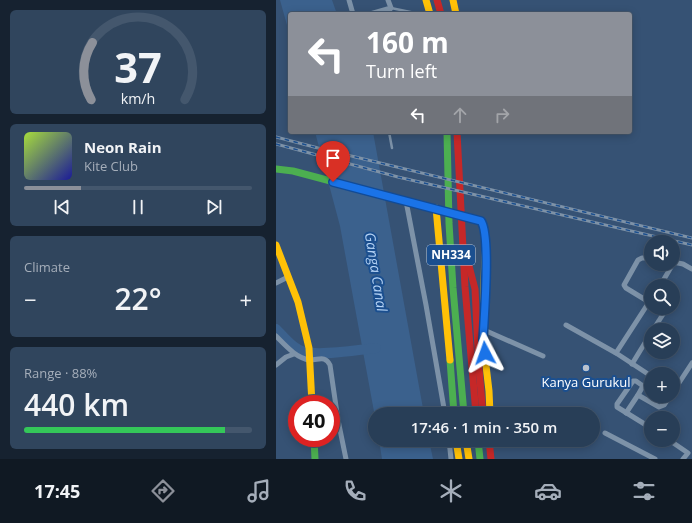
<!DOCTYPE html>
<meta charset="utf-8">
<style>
body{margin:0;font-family:"Open Sans",sans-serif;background:#30455d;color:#f1f3f6;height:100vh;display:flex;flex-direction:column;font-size:15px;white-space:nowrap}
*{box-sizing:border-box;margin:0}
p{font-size:13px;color:#a5aeba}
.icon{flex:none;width:22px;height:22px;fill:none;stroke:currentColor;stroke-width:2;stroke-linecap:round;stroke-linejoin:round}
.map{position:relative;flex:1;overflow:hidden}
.panel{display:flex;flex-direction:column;gap:10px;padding:10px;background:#162230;width:276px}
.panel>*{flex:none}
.hud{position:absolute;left:12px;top:12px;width:344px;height:122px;border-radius:4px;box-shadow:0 2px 10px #0003,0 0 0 1px #44576d;background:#8c9099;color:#fff;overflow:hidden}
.fabs{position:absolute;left:368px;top:235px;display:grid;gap:8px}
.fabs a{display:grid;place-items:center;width:36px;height:36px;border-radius:50%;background:#283e57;box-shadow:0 2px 10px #0003,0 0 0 1px #44576d;font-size:20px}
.speed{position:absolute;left:12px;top:395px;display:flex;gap:8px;font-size:20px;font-weight:700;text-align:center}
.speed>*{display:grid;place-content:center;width:52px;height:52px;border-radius:50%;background:#283e57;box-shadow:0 2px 10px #0003,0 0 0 1px #44576d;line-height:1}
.speed .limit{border:6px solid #d22;background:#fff;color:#111}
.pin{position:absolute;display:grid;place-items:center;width:34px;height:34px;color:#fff;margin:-41px -17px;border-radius:50% 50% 50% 0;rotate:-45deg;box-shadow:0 0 4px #0007}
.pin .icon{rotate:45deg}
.me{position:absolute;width:44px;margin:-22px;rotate:356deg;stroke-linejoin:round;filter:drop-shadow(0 0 3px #0008)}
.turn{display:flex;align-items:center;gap:14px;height:84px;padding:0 12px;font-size:18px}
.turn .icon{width:52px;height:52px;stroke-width:2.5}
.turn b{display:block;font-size:28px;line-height:34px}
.lanes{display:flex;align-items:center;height:38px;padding:0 12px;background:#0003;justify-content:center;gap:20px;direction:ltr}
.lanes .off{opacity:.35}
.big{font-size:30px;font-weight:600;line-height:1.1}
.panel .widget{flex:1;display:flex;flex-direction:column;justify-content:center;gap:6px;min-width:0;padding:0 14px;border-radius:6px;background:#30455d}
.panel .dial{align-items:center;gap:0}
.dial svg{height:104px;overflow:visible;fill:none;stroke:#44576d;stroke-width:7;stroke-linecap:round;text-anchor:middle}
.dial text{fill:#f1f3f6;stroke:none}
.song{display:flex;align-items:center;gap:12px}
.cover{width:48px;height:48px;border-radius:6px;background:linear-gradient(135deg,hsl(80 70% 55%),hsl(240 70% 35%))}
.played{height:4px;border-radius:2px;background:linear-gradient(90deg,#8c9099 25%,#44576d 25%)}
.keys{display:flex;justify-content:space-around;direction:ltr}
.heat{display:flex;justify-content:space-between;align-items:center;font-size:22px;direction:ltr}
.charge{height:6px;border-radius:3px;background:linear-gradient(90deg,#34c759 88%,#44576d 0)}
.trip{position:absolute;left:92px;top:407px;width:232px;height:40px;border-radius:20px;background:#283e57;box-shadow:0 2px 10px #0003,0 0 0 1px #44576d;font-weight:600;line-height:40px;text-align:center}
.menu{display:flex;height:64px;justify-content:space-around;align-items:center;background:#101923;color:#a5aeba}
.menu .icon{width:28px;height:28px}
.menu .active{color:#8c9099}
.menu b{font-size:18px;color:#f1f3f6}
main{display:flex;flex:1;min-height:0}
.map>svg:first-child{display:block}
</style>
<main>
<section class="panel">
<div class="widget dial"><svg viewBox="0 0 100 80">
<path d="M14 69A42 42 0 1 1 86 69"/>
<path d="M14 69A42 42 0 0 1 15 25" stroke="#8c9099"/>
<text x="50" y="56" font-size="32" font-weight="700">37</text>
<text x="50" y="72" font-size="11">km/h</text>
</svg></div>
<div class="widget">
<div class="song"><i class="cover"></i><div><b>Neon Rain</b><p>Kite Club</p></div></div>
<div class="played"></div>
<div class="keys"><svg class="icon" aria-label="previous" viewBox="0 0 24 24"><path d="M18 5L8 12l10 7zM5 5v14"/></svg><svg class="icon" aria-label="pause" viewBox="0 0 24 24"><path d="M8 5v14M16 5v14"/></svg><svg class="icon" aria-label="next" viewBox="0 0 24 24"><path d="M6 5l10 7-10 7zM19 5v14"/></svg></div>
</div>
<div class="widget"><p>Climate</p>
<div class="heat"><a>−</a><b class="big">22°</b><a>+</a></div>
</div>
<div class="widget"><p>Range · 88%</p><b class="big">440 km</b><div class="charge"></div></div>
</section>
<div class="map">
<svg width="416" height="459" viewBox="0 0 416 459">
<rect width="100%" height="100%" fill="#365274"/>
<g fill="#3b618d">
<path d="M4,0H56L61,14H14V36Z"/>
<path d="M39,132H97L148,414H99V417L64,226Z"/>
<path d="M103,440H153L157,459H106Z"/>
</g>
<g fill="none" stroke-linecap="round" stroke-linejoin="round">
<path stroke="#3b618d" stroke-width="10" d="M0,329C8,337 17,349 29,352C47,356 80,350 100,348"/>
<g stroke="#7d92a8" stroke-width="2.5">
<path d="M115,14V8L144,14"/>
<path d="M113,132L116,148"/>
</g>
<g stroke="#7d92a8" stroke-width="5">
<path d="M73,0L77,14"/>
<path d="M94,14L115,8L112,0"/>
<path d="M130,201L150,305L169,414"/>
<path d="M397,262L407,264L416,269"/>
<path d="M0,283L12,277"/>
<path d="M384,286L398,262"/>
<path d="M375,299L340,353L375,376"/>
<path d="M373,302L350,288L348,285L362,260L366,258H375"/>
<path d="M290,325L340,353"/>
<path d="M208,330L267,356"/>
<path d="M377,330L391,308"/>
<path d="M0,336C10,346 20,358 34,360C43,360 49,355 54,365L62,420L70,459"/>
<path d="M356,364L375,333"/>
<path d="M0,365L10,357L18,354"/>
<path d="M397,392L416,363"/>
<path d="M362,395L367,386L360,381H357L341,404V407L375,428"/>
<path d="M350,413L362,395L383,407L388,405L394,396"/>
<path d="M329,433L379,459"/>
<path d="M173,440L175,459"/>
<path d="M393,440L412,453L407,459"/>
</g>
<g stroke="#4caf50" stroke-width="7">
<path d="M171,132L173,223L177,288L188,414"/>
<path d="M0,169L17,171L205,221L207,225L209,242"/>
<path d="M174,360L178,414"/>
<path d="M38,438L39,459"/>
<path d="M202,440L204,459"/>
</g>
<g stroke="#ffc107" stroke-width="7">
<path d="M150,0L154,14"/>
<path d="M177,0L180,14"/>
<path d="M160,208L174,360"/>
<path d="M209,242L207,340L213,391L214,414"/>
<path d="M0,245L22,302L33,348L36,404"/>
<path d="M180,440L183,459"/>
<path d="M190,440L193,459"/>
</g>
<g stroke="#c62828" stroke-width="7">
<path d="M161,0L165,14"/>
<path d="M181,132L189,287L200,414"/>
<path d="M191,258L199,289L203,369L207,414"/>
<path d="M213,440L215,459"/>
</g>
<g stroke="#7e92a7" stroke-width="3">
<g id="rail">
<path d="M0,137L42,148L416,238"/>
<path d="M0,144L122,177L416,245"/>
</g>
</g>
<use href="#rail" stroke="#1b4f8f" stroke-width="1.5" stroke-dasharray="4.5" stroke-linecap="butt"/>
</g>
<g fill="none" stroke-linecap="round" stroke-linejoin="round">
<g stroke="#114b97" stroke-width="10">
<path id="route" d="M57,182L205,221C215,235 208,318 207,340L209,353"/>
</g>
<use href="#route" stroke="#1a73e8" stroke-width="7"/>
</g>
<circle fill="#b9c2ce" stroke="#1b4f8f" stroke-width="1.5" cx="310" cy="368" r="4"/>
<g text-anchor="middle" stroke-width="4" stroke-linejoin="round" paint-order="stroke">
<rect fill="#1b4f8f" stroke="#bbcadd" stroke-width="1" x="151" y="245" width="48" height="20" rx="3"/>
<g font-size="12" font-weight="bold" fill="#fff">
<text x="175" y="259">NH334</text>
</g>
<g font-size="13" fill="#fff" stroke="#1b4f8f">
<text x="310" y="387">Kanya Gurukul</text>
</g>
<g font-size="14" font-style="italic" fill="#b5d3f5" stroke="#1b4f8f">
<text transform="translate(100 272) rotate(81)" y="5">Ganga Canal</text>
</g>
</g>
</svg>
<div class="fabs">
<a><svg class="icon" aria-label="sound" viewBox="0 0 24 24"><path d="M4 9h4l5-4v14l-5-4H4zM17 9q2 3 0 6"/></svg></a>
<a><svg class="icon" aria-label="search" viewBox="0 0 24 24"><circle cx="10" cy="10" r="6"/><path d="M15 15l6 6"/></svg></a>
<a><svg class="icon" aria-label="layers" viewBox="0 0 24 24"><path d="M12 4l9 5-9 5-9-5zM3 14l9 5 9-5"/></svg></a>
<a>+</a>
<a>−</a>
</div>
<div class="speed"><div class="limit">40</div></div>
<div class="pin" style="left:57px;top:182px;background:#d93025"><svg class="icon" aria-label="arrive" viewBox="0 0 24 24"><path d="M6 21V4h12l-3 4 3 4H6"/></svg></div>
<svg class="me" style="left:209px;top:353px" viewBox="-20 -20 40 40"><path d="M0-17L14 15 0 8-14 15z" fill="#1a73e8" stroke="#fff" stroke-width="4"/></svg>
<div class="trip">17:46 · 1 min · 350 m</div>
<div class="hud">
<div class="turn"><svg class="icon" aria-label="left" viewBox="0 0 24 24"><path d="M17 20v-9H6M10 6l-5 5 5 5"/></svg><div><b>160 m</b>Turn left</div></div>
<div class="lanes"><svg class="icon" aria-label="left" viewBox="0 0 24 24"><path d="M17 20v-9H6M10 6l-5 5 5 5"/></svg><svg class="icon off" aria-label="ahead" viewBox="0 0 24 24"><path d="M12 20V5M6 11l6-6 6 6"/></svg><svg class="icon off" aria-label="right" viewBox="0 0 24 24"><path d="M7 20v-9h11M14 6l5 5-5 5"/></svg></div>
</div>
</div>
</main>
<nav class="menu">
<b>17:45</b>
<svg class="icon active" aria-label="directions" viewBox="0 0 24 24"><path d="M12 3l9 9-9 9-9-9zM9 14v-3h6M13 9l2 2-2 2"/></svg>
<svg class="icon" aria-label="music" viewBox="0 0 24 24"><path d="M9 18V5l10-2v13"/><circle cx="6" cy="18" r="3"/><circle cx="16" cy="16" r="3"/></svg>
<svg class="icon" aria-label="phone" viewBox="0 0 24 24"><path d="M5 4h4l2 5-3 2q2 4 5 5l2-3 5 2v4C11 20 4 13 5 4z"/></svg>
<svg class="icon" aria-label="climate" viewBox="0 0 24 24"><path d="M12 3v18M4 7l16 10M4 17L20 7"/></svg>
<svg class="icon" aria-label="car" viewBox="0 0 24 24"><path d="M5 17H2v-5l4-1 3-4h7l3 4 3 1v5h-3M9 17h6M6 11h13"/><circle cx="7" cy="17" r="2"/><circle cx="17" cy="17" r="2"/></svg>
<svg class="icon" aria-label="filters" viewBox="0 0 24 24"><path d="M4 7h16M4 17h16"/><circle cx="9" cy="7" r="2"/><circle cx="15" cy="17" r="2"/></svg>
</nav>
